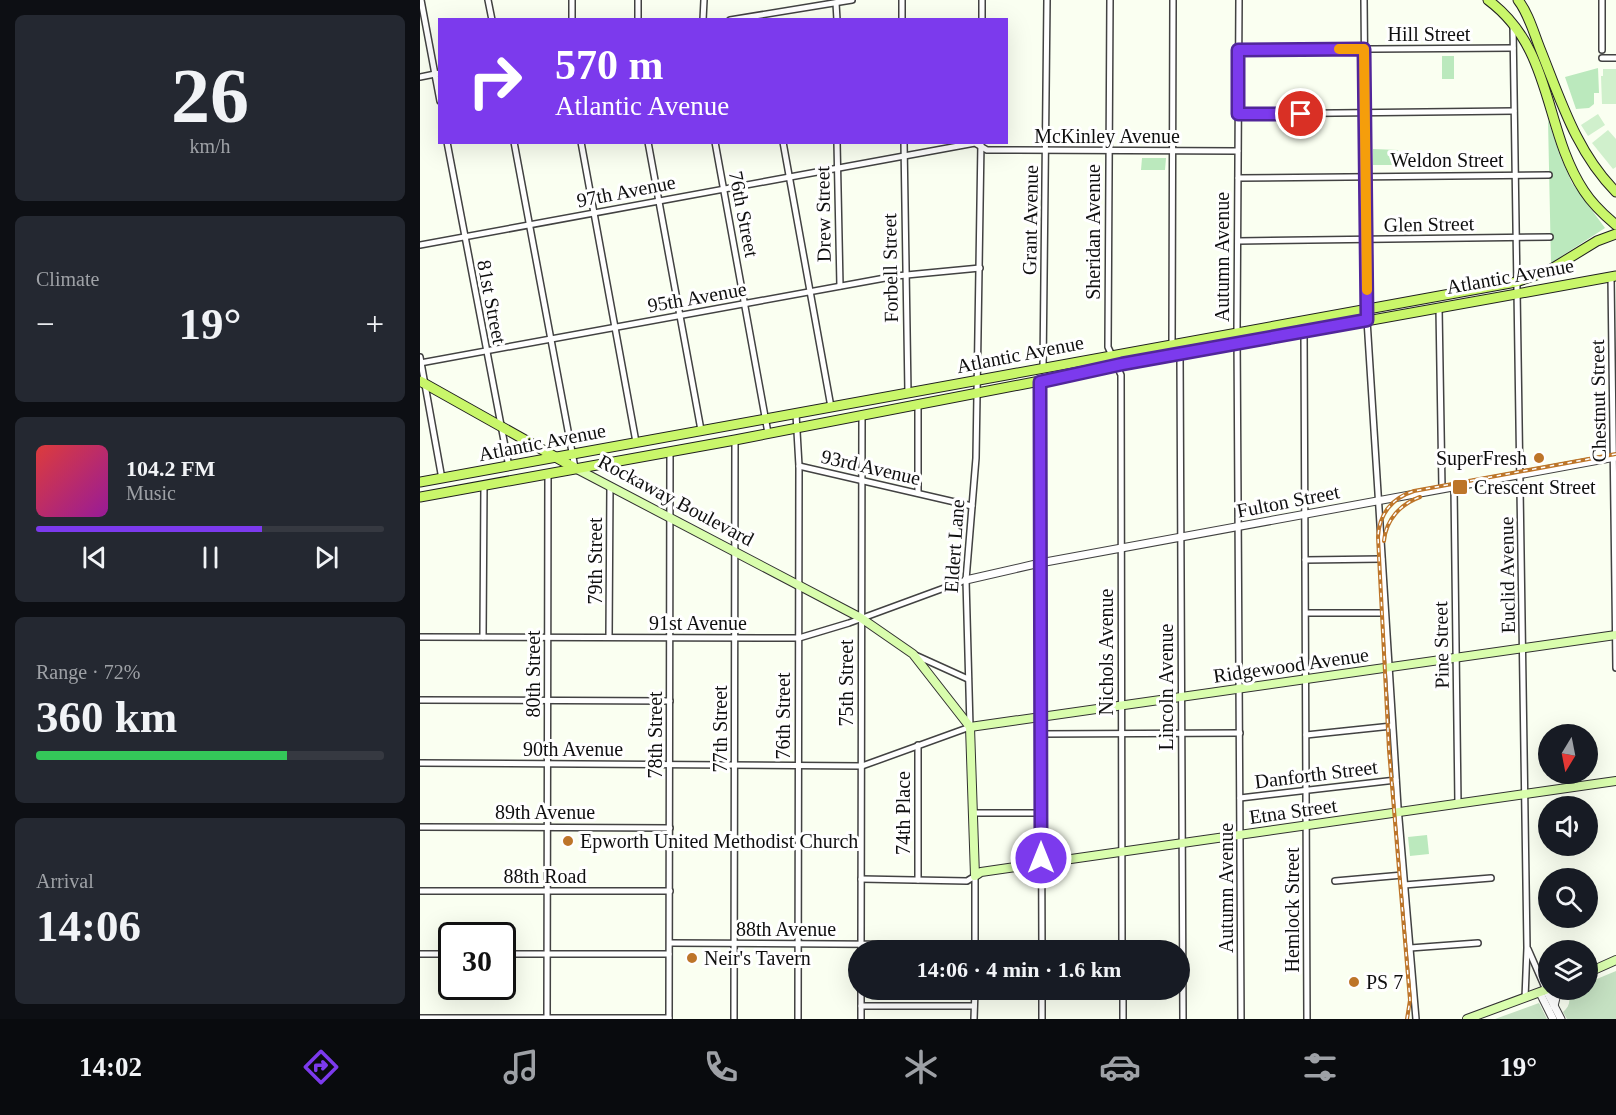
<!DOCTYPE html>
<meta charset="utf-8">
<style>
body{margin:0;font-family:"Times New Roman",serif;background:#242831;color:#f1f3f6;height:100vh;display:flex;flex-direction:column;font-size:22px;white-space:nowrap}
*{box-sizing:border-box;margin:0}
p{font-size:20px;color:#9ea1a6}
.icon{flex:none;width:33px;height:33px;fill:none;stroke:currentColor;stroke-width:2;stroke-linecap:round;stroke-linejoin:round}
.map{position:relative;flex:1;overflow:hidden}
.sheet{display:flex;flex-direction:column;gap:15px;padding:15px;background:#0d0f14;width:420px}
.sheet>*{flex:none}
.guide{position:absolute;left:18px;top:18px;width:570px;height:126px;border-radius:0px;box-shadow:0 6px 24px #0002;background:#7c3aed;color:#fff;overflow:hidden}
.needle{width:39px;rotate:190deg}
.fabs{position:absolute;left:1118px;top:724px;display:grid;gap:12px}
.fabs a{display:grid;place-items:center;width:60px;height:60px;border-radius:50%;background:#171b24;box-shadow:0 6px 24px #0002;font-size:30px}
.speed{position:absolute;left:18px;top:922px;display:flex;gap:12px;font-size:30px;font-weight:700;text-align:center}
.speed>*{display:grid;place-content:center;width:78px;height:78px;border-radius:50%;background:#171b24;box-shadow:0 6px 24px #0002;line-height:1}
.speed .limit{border:3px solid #111;border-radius:9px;background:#fff;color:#111}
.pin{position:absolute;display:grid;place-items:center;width:51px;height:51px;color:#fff;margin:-26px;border:3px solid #fff;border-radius:50%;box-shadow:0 2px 6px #0007}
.me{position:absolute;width:66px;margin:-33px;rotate:0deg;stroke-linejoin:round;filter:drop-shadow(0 0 4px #0008)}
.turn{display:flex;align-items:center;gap:21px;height:126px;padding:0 18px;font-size:27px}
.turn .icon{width:78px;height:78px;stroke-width:2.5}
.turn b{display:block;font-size:42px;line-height:51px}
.big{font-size:45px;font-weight:700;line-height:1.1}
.sheet .card{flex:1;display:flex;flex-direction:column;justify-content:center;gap:9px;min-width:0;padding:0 21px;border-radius:9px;background:#242831}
.sheet .dial{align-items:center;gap:0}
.dial b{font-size:78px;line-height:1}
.song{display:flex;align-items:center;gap:18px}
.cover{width:72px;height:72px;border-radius:9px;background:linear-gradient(135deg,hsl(0 70% 55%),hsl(300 70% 35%))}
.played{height:6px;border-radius:3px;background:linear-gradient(90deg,#7c3aed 65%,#363941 65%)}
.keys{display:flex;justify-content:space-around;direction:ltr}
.heat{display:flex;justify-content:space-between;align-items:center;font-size:33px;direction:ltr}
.charge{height:9px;border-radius:4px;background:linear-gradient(90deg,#34c759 72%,#363941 0)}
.trip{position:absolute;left:428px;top:940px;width:342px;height:60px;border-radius:30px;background:#171b24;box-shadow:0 6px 24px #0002;font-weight:700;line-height:60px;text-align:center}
.tabs{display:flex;height:96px;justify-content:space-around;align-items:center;background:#090b0e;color:#9ea1a6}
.tabs .icon{width:42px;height:42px}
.tabs .on{color:#7c3aed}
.tabs b{font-size:27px;color:#f1f3f6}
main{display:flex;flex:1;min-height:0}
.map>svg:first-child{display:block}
</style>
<main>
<section class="sheet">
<div class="card dial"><b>26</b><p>km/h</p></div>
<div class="card"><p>Climate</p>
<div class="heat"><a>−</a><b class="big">19°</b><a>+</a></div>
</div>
<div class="card">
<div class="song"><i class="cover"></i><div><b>104.2 FM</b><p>Music</p></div></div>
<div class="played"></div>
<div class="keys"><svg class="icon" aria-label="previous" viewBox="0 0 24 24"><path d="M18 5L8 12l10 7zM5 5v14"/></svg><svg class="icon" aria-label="pause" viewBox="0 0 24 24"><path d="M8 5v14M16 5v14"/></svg><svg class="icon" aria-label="next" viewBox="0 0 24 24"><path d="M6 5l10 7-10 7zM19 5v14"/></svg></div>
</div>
<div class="card"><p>Range · 72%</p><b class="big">360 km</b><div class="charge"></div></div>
<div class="card"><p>Arrival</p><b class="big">14:06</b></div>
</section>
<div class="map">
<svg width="1196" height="1019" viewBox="0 0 1196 1019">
<rect width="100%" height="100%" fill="#fafff1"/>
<g fill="#bbe9bd">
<rect x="1022" y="56" width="12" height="23"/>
<path d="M1178,68L1179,93H1174V104L1169,108L1156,109L1145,77Z"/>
<path d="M1128,120L1140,156L1152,183L1185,228L1131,263Z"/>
<path d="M953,149L978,150L979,165H953Z"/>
<path d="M722,158H746L745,170H721Z"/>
<path d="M1007,835L1009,854L990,856L988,837Z"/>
</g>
<g fill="#c5e1c2">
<path d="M1196,971V1019H1147L1143,1012C1150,1006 1151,1000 1147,992L1152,990H1167V983Z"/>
<path d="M1119,1003L1127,1019H1075Z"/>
</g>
<g fill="#d0f0cc">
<path d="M1183,69H1196V104H1182L1181,76H1183Z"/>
<path d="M1178,114L1185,125L1168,136L1161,125Z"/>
<path d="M1188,130L1196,139V167L1193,169L1172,143Z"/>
</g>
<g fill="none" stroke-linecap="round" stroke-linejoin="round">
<g stroke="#424242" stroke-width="8">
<g id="minor">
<path d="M1,0L20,101"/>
<path d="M68,0L72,20"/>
<path d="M152,0V20"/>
<path d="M218,0V20"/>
<path d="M482,0V20"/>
<path d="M690,0L688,347L701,375L702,951"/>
<path d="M819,0L817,332L821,1019"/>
<path d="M944,0L947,320L978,807L996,1019"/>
<path d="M1182,0V50"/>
<path d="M416,3L417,20"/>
<path d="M283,20L284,0"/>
<path d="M310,20L432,0"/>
<path d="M562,20V0"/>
<path d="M1093,26L1107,948L1105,998"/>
<path d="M818,50L1093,48"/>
<path d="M1182,58H1196"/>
<path d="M0,77L20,73"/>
<path d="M818,114L1094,111"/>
<path d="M27,142L89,467"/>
<path d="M94,142L155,468"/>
<path d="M161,142L216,442"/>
<path d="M228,142L281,430"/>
<path d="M295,142L348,433"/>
<path d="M363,142L411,407"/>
<path d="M417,142L420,286"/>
<path d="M484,142L488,393"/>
<path d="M818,178L1129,175"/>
<path d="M818,241L1130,237"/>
<path d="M0,245L555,143L567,150L818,151"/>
<path d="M1191,277L1196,668"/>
<path d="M1019,308L1022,489"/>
<path d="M884,332L887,1019"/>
<path d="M752,345L753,0"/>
<path d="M760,355L763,1019"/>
<path d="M0,357L22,479"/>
<path d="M0,363L476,276L560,268"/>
<path d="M623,369L627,0"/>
<path d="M620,382L622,951"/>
<path d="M498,405V493"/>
<path d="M376,414L379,466L378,1019"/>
<path d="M379,466L552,506"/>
<path d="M1034,487L1038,804"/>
<path d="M885,560L962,559"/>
<path d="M886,613H965"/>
<path d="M0,637L379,638L429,623L546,580"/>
<path d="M63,637L64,485"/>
<path d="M189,637L190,486"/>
<path d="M495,655L548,679"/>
<path d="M0,700L250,701"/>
<path d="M621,734L820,733"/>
<path d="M886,735L972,726"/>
<path d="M0,763L442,766L550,727L546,580L556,458L561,142"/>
<path d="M820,798L976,780"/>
<path d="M553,813H621"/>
<path d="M0,827L250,828"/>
<path d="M441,879L547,881L555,876V951"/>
<path d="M498,880V745"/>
<path d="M915,881L983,875"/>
<path d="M984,885L1071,878"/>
<path d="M0,891H250"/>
<path d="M250,943L555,945"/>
<path d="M990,948L1058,943"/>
<path d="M1108,949L1126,990"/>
<path d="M441,951L442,415"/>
<path d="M0,954H32"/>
<path d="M82,954H249"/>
<path d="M622,990V1019"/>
<path d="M703,990V1019"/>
<path d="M441,1006H554"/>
<path d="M0,1018H249"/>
<path d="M127,1019L128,473"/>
<path d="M249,1019L250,451"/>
<path d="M314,1019L315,440"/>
<path d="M441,1019V990"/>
<path d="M554,1019L555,990"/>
</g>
</g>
<g stroke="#424242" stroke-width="9">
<g id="tertiary">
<path d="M546,580L620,563L1196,457"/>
<path d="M1126,990L1141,1019"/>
<path d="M1120,993L1133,1019"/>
<path d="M1134,1006L1138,990"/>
</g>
</g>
<g stroke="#313131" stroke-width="10">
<g id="secondary">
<path d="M155,468L441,618L493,654L550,727"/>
<path d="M550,727L555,876L561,872L616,864L1196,781"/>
<path d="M550,727L1196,635"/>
<path d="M1167,973L1196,960"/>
<path d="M1047,1019L1128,989"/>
</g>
</g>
<g stroke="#202020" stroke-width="11">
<g id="primary">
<path d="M1068,0C1134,49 1123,129 1164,191C1173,205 1184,215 1196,225"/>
<path d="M1098,0C1109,14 1114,34 1121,51C1141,101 1157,153 1196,192"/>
<path d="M0,381L155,468"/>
<path d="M0,482L1096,282L1128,271L1177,241L1196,234"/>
<path d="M0,497L315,440L702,365L1196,276"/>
</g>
</g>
<use href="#minor" stroke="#fff" stroke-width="5"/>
<use href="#tertiary" stroke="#fff" stroke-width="7"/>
<use href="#secondary" stroke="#d9fdad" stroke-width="8"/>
<use href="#primary" stroke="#c9f66a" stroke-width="9"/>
<g stroke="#bd7529" stroke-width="4">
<g id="rail">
<path d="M964,541C966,519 981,504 1000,497"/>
<path d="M987,1019L990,1000L969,750L958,537C959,514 972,498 994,491L1196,454"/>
</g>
</g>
<use href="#rail" stroke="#fff" stroke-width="1.5" stroke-dasharray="4.5" stroke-linecap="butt"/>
</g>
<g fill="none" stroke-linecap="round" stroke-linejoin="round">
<g stroke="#51269a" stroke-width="15">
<path id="route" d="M621,858L620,382L702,364L947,320L944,49L818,50V114H881"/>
</g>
<use href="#route" stroke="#7c3aed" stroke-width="10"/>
<path stroke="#f59e0b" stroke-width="10" d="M919,49H944L947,290"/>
</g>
<g fill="#bd7529" stroke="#fff" stroke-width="2">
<circle cx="1119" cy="458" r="6"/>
<rect x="1032" y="479" width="16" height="16" rx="3"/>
<circle cx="148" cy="841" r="6"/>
<circle cx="272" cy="958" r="6"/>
<circle cx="934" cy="982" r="6"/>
</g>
<g text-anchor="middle" stroke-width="6" stroke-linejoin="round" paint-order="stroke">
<g font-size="20" fill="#0f0f0f" stroke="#fff">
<text x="1009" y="41">Hill Street</text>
<text x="687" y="143">McKinley Avenue</text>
<text x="1027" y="167">Weldon Street</text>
<text transform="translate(206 191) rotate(-11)" y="7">97th Avenue</text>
<text transform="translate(324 214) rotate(79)" y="7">76th Street</text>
<text transform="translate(403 214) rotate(-91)" y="7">Drew Street</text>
<text transform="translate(610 220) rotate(-89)" y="7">Grant Avenue</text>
<text transform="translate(1009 224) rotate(-1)" y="7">Glen Street</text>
<text transform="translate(673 232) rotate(-90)" y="7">Sheridan Avenue</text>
<text transform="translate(802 257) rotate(-90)" y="7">Autumn Avenue</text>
<text transform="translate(470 268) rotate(-91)" y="7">Forbell Street</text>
<text transform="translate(1090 276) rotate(-10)" y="7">Atlantic Avenue</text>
<text transform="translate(277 297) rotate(-10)" y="7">95th Avenue</text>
<text transform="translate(72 302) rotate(79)" y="7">81st Street</text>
<text transform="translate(600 354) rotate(-11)" y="7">Atlantic Avenue</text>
<text transform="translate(1178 401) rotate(-91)" y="7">Chestnut Street</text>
<text transform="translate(122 442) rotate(-11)" y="7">Atlantic Avenue</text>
<text transform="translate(451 467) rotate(13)" y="7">93rd Avenue</text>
<text transform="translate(256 500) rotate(28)" y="7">Rockaway Boulevard</text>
<text transform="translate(868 501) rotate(-11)" y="7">Fulton Street</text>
<text transform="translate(534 546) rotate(-86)" y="7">Eldert Lane</text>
<text transform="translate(175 561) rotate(-90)" y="7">79th Street</text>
<text transform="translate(1087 575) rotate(-91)" y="7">Euclid Avenue</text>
<text x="278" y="630">91st Avenue</text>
<text transform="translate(1021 645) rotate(-91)" y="7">Pine Street</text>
<text transform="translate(686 652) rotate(-90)" y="7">Nichols Avenue</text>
<text transform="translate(871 665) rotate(-8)" y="7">Ridgewood Avenue</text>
<text transform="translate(113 674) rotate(-90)" y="7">80th Street</text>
<text transform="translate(426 683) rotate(-90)" y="7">75th Street</text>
<text transform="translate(746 687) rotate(-90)" y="7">Lincoln Avenue</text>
<text transform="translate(363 716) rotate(-90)" y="7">76th Street</text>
<text transform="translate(300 729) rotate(-90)" y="7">77th Street</text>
<text transform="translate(235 735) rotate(-90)" y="7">78th Street</text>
<text x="153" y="756">90th Avenue</text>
<text transform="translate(896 774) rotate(-7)" y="7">Danforth Street</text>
<text transform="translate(873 811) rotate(-8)" y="7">Etna Street</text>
<text x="125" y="819">89th Avenue</text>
<text transform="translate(483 813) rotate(-90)" y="7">74th Place</text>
<text x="125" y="883">88th Road</text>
<text transform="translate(806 888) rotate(-90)" y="7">Autumn Avenue</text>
<text transform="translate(872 910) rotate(-90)" y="7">Hemlock Street</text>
<text x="366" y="936">88th Avenue</text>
</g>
<g font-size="20" fill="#0f0f0f" stroke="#fff" text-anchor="start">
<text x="1107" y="465" text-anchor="end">SuperFresh</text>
<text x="1054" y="494">Crescent Street</text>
<text x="160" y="848">Epworth United Methodist Church</text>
<text x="284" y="965">Neir's Tavern</text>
<text x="946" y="989">PS 7</text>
</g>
</g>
</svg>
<div class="fabs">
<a><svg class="needle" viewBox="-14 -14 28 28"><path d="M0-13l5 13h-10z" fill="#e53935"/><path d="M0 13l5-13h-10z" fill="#9ea1a6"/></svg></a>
<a><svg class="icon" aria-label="sound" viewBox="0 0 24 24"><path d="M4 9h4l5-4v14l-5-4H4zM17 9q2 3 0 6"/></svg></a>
<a><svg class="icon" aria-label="search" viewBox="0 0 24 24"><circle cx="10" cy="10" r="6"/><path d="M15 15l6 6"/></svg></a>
<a><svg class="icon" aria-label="layers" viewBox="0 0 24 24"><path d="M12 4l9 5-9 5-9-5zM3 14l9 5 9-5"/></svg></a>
</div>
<div class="speed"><div class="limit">30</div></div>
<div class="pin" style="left:881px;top:114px;background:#d93025"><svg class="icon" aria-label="arrive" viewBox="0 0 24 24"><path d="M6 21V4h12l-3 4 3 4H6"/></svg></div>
<svg class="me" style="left:621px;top:858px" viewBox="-20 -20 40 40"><circle r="17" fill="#7c3aed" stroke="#fff" stroke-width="3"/><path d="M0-11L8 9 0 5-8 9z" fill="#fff"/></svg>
<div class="trip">14:06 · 4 min · 1.6 km</div>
<div class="guide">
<div class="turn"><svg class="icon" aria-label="right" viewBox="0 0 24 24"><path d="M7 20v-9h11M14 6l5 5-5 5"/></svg><div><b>570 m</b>Atlantic Avenue</div></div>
</div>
</div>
</main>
<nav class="tabs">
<b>14:02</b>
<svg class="icon on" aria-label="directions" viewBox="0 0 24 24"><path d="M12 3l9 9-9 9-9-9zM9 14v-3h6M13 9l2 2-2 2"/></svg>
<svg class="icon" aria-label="music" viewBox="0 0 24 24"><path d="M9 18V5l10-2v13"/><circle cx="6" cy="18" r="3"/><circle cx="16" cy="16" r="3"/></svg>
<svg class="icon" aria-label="phone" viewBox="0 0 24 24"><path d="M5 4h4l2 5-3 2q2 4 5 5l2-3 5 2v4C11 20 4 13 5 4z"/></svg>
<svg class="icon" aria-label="climate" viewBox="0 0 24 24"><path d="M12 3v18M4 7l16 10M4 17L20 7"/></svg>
<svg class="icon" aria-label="car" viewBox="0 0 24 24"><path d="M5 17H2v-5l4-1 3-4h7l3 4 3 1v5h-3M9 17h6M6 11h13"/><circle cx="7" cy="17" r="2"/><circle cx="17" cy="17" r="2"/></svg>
<svg class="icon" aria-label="filters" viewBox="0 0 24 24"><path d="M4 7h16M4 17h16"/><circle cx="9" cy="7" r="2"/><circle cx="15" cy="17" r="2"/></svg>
<b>19°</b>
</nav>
